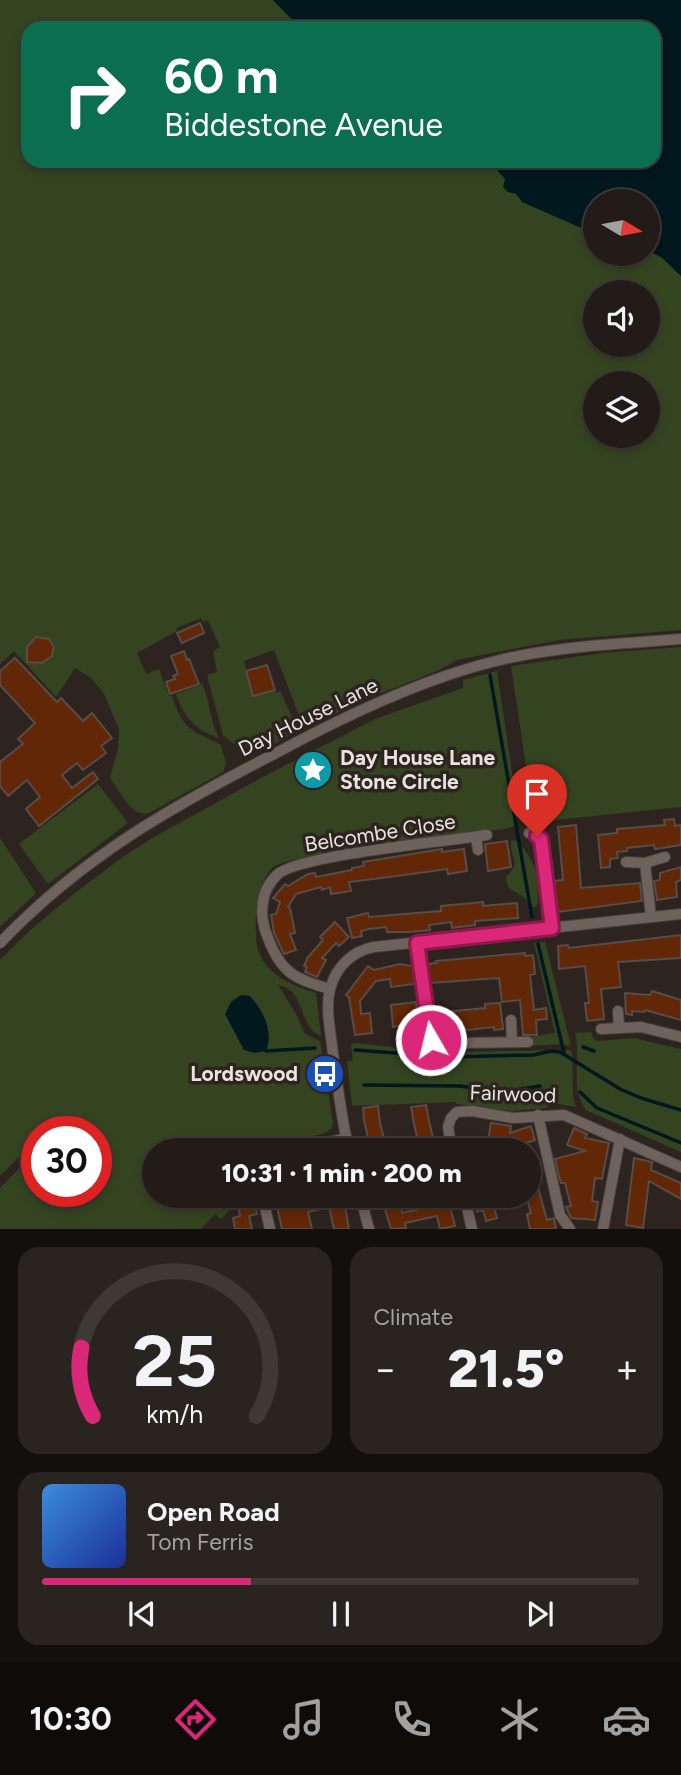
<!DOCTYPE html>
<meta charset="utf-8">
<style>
body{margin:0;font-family:Figtree,sans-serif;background:#2a2420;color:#f1f3f6;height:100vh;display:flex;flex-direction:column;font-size:26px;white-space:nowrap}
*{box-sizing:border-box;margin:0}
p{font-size:23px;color:#a2a1a1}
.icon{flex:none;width:38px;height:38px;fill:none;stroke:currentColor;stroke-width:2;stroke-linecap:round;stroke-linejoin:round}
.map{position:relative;height:1229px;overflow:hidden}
.sheet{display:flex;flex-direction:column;gap:18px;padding:18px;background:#130f0d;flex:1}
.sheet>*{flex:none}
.top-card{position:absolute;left:21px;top:21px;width:640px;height:147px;border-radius:21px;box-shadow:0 4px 10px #0003,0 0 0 2px #3f3936;background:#0b6e4f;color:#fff;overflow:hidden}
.needle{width:46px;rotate:100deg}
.tools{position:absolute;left:583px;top:189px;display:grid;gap:14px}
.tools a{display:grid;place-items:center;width:77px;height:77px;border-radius:50%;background:#221b17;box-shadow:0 4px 10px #0003,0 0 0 2px #3f3936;font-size:35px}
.speed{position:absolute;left:21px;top:1116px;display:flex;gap:14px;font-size:35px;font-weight:700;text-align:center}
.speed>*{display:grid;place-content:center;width:91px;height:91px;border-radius:50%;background:#221b17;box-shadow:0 4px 10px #0003,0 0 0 2px #3f3936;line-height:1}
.speed .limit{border:10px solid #d22;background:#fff;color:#111}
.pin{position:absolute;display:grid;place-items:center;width:60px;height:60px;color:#fff;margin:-72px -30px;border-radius:50% 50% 50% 0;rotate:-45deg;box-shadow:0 0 7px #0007}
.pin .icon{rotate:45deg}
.me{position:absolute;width:77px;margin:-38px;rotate:352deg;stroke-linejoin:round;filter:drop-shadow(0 0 5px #0008)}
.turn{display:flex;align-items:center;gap:24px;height:147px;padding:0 28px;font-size:32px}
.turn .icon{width:91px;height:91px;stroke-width:2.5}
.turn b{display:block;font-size:49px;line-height:60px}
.big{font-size:52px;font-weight:800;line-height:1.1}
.sheet .tile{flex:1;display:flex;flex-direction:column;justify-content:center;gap:10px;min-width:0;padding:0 24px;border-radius:21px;background:#2a2420}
.sheet .dial{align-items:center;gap:0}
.dial svg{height:182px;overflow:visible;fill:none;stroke:#3f3936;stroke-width:7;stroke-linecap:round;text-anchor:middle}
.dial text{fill:#f1f3f6;stroke:none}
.song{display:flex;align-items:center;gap:21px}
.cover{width:84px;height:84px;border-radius:10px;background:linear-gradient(135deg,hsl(210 70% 55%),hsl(230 70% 35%))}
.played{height:7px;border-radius:4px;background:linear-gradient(90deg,#db2777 35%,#3f3936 35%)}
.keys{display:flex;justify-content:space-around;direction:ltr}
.heat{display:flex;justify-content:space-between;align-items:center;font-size:38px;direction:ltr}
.sheet .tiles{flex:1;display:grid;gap:18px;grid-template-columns:1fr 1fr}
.tile:last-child{grid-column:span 2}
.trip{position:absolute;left:142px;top:1138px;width:399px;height:70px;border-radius:35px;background:#221b17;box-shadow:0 4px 10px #0003,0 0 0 2px #3f3936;font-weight:800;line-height:70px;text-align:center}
.menu{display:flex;height:112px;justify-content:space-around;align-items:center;background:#0e0b09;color:#a2a1a1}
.menu .icon{width:49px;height:49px}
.menu .on{color:#db2777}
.menu b{font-size:32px;color:#f1f3f6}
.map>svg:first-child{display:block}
</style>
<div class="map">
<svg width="681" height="1229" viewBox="0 0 681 1229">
<rect width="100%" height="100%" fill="#2e241f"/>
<g fill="#344421" fill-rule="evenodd">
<path d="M0,0H681V630L559,640L457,660L437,671L364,700L304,729L274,650L244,661L253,696L275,690L276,693L280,691L298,730L266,749L250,751L239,748L223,735L207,675L217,672L213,651L220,647L208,620L203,622L201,618L176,628L177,631L137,653L146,674L159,669L169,696H172C184,732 191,729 221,745L226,763L223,772L149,813C131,818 120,791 110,778L118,748L119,729L104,694L91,678L75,668L56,697L14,651L0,664ZM28,28H654V161H28ZM595,201H648V254H595ZM595,292H648V345H595ZM595,383H648V436H595Z"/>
<path d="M681,647V807L555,820L544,827L546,830L537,832L530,830L534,820L511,666L602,653Z"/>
<path d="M497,671L517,806V821L515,826L504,829C471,833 284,853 271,869C256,888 255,912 256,935C256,970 287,984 316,993L321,1036C298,1028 306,989 278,985L296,1014L305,1034L320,1041L333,1123L331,1129L325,1133L271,1147L267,1150H154V1195H246L221,1219L215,1214L201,1229H0V1188L37,1150V1192H96V1132H37V1146L31,1145L0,1176V960L28,932L71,896L124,856L154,837L263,777L375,719L463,688V680Z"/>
<path d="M202,684C211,701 209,721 219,738C195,730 184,717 176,694Z"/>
<path d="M98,784L128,823L48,884L19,844Z"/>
<path d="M0,838L36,893L0,927Z"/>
<path d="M516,840C538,865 538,871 538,904L534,908C529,904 526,898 521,895C511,889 507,890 506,877C523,861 509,858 511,841Z"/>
<path d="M545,942L571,1046L559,1044L532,1046L531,1037L555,1033L534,943Z"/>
<path d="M591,1032L593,1038L597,1041L634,1038L681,1049V1152L586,1110C569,1088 582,1058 575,1033Z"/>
<path d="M357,1043L414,1050L453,1052L570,1050L572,1052L573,1096L576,1107L551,1103L547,1108L510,1111L457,1104L456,1102L352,1106L347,1061H353L351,1045Z"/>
</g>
<g fill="#00181e">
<path d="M273,0H681V276L661,257L648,251V201H595V234L522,202L516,194L508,192L503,187L505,179L489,161H654V28H300Z"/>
<path d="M241,995L250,996C263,1010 274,1032 266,1051L255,1053L244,1050L225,1014L231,1002Z"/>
</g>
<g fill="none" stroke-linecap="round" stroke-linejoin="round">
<g stroke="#00181e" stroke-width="3.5">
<path d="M490,675L532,917"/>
<path d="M538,944L564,1053"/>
<path d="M583,1047L594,1051"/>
<path d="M355,1050L449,1057L533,1055L551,1051L560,1052L620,1089L641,1098L681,1110"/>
<path d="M266,1051L315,1048"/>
<path d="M364,1085L460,1086L501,1092L540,1086"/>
<path d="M580,1092L597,1108L681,1143"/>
</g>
</g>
<g fill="#622707" stroke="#574c47" stroke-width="2">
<path d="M200,623L204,633L182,643L177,633Z"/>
<path d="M36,637L49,639L54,647L52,656L42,663L27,662V647Z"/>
<path d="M184,651L187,660L189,659L199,684L170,694L166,682L175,679L173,676L178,674L171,656Z"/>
<path d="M15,658L57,702L61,698L83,721L92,713L112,738L101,746L106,753L83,770L77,763L62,775L72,788L93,772L98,779L39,826L26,809L40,797L27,780L8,796L0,786V762L23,744L18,739L35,723L0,685V671Z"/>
<path d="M267,665L275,690L253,696L246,671Z"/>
<path d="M674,819L675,826L681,825V845L655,849L654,845L627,848V851L617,852L618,858L610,859V867L601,868L598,835L617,833V829L665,825L664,820Z"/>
<path d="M576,825L581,888L640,883L642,901L558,912L554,881L563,880L558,827Z"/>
<path d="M507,841L511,867L488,871L485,844Z"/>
<path d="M442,849V852L464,849L467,871L448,874L447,869L397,876L349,882L351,891L331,894L330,887L322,890L321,887L296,894L288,907L290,908L295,933L290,934L296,950L284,954L274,933L271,915L276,914L280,902L273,898L285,884L288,886L308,874L315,873L316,877L352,870V868L364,866L363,862Z"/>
<path d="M681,867V880L676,882L677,897L657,900L654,881L660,880V873Z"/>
<path d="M483,902V906L517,903L518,918L475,921V925L452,928L451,922L429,925L430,930L409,932H387L386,927L369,929L361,931L362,936L352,938L347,918L368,913L369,917L441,911V906Z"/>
<path d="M335,922L349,937L339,946L336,943L322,958L326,960L317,977L305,972L307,967L304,966L308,957L323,940L320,937Z"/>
<path d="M681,935V958L618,962L621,987L601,989L604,1019L587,1021L585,1003H589L585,966L559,969L558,946L568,945L569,948Z"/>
<path d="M525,953V956L533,955L535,974L530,975L534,1010L546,1008L547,1019L536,1020L537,1035H523L520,1000L502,1002L499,978L430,983L428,964L437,963L436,961Z"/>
<path d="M400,964L413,966L415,984L391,987L390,979L376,981L360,1001L361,1014L370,1013L372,1033L355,1035L349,997L346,995L368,966L374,970Z"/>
<path d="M652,991L681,1000V1020L645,1010L644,1012L632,1011V1015L626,1014L625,993L650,995Z"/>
<path d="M416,1002L417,1011H419L423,1038L407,1040L405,1025L393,1027L391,1005Z"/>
<path d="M500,1003L503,1029L494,1030V1027L459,1031V1027L437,1030L434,1009L442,1008L443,1011H455L485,1008V1004Z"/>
<path d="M426,1105L429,1121L436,1150H420L414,1124L411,1107Z"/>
<path d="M378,1106L380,1123L387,1150H371L364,1120L363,1108Z"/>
<path d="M491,1123L511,1126L510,1133L531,1126L535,1140L526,1143L528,1150L507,1148L503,1150L487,1147Z"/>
<path d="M574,1128L587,1134L585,1138L609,1143L602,1179L595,1178L592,1201L598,1202L595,1220L571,1218L566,1207L571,1206L565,1183H561L558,1173L555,1159L585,1151L567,1145Z"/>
<path d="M634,1158L652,1162L651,1170L681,1183V1199L649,1181L643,1228L626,1225Z"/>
<path d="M528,1162H531L547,1220L554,1218L556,1229H530L527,1214L531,1213L526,1195H528Z"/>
<path d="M326,1195H343L349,1229H334L329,1207L308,1212L312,1229H282L277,1207L287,1205V1202L305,1198L306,1202Z"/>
<path d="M440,1195H447L455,1226L440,1229L437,1216L405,1223L406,1228L391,1229L385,1209L401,1206L402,1213L434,1206L432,1197Z"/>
<path d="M473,1195H491L497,1218L486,1221L483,1210L477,1212Z"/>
<path d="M254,1201L257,1214L249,1216L252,1229H235L233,1218L240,1216L238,1205Z"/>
</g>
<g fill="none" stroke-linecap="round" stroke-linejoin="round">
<g stroke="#49403c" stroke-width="12">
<g id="minor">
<path d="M529,833L542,839"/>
<path d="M476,837L478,850"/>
<path d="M542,839L552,928"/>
<path d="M626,862L645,863L665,857"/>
<path d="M645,863L651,917"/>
<path d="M0,943C83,856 173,806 278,752C343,717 420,680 492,662C554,646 618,644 681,639"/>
<path d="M417,943L431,1040L461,1043L528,1042"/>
<path d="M330,989C295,979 281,973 268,938C259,917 259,891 278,874C301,855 449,841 487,835"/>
<path d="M618,1011L619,1027"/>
<path d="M511,1020L512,1042"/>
<path d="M601,1029L641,1027L681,1037"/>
<path d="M538,1115L560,1215L570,1229"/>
<path d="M296,1150L346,1138"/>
<path d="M349,1150C341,1118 338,1086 333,1054C331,1033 325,1009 330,989C336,967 352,951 374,947L681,914"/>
<path d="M452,1150L448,1127L451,1118L457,1112L472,1111L513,1118L564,1115L681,1167"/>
<path d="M262,1195L270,1229"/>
<path d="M360,1195L369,1229"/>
<path d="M464,1195L472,1229"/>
<path d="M363,1206L409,1195"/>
<path d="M603,1229L620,1139"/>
</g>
</g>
<use href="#minor" stroke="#6e625d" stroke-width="10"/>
</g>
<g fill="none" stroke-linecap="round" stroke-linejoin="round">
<g stroke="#8e194d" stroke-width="18">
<path id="route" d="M431,1040L417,943L552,928L541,839L537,836"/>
</g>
<use href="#route" stroke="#db2777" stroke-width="12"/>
</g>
<defs>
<g id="sight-disc" transform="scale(2.0125)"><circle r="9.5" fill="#0f9aa8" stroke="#2e241f"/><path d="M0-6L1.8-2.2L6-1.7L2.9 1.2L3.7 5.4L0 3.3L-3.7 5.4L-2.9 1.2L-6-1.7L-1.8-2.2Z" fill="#fff"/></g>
<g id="bus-disc" transform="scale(2.0125)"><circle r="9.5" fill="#1a4fb4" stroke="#2e241f"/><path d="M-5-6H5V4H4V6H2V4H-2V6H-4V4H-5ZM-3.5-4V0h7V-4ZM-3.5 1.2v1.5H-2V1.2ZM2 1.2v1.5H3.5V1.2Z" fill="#fff"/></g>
</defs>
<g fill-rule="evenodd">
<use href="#sight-disc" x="313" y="770"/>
<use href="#bus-disc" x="325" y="1074"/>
</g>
<g text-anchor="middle" stroke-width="7" stroke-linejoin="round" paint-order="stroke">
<g font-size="21" fill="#e9e2df" stroke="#2e241f">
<text transform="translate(308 717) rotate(-26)" y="7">Day House Lane</text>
<text transform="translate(380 833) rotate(-9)" y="7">Belcombe Close</text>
<text transform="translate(513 1094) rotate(2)" y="7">Fairwood</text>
</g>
<g font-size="21" font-weight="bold" fill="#e9e2df" stroke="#2e241f" text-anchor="start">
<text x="340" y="765">Day House Lane<tspan x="340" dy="24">Stone Circle</tspan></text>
<text x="298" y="1081" text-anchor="end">Lordswood</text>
</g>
</g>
</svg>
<div class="tools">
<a><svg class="needle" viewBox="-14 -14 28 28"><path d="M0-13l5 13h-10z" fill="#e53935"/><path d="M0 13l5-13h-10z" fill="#a2a1a1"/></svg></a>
<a><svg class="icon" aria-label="sound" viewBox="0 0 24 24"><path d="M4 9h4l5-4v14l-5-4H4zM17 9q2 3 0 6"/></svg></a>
<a><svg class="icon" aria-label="layers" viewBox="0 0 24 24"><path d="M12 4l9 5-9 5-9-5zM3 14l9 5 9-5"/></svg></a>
</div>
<div class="speed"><div class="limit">30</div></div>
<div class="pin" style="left:537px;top:836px;background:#d93025"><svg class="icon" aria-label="arrive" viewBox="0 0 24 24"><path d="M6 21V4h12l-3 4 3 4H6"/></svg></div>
<svg class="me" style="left:431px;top:1040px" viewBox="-20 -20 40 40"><circle r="17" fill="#db2777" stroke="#fff" stroke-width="3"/><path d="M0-11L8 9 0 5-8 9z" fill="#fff"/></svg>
<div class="trip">10:31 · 1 min · 200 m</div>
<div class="top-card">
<div class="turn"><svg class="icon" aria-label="right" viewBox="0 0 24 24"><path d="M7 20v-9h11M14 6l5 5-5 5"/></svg><div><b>60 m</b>Biddestone Avenue</div></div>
</div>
</div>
<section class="sheet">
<div class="tiles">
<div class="tile dial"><svg viewBox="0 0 100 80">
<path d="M14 69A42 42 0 1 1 86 69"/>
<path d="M14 69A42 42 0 0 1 9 39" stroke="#db2777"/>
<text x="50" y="56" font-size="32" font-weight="700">25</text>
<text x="50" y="72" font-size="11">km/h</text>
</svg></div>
<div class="tile"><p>Climate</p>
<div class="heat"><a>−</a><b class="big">21.5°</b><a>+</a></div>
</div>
<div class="tile">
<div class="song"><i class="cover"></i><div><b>Open Road</b><p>Tom Ferris</p></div></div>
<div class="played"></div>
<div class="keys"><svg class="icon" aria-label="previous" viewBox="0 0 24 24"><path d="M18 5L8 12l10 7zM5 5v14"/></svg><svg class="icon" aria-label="pause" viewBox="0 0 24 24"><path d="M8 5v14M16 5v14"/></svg><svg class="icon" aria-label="next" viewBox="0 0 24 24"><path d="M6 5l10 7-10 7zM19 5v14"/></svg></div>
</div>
</div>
</section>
<nav class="menu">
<b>10:30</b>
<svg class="icon on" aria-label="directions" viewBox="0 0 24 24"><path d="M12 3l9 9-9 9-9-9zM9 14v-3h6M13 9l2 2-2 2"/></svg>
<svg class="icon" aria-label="music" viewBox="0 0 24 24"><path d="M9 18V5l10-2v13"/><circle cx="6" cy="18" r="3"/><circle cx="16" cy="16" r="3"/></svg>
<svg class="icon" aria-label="phone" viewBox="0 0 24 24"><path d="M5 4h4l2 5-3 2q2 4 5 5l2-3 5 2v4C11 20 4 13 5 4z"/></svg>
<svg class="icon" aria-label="climate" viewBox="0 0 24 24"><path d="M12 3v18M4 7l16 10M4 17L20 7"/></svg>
<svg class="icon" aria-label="car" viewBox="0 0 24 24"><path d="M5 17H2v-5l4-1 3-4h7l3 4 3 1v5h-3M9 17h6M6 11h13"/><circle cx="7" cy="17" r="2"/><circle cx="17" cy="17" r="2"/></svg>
</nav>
